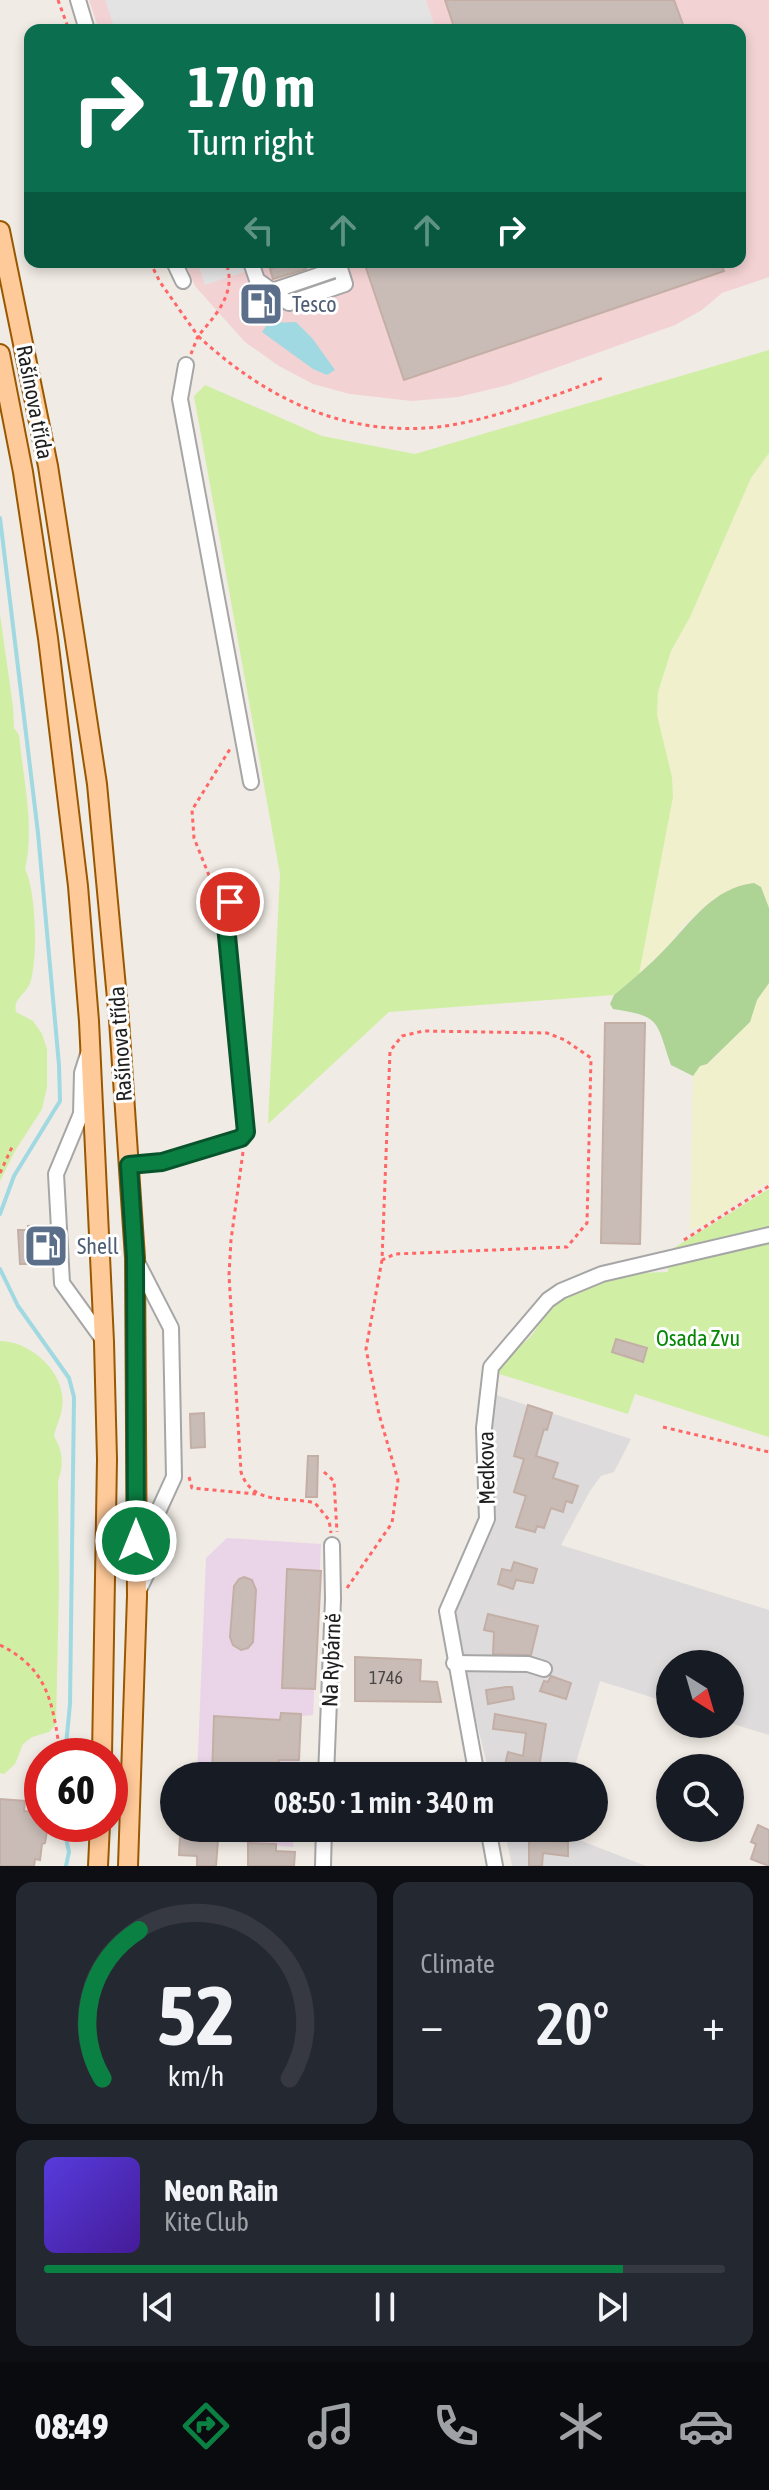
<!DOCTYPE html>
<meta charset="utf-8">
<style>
body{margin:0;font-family:"Asap Condensed",sans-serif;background:#242831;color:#f1f3f6;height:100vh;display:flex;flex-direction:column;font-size:30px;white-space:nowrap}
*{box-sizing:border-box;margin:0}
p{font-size:26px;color:#9ea1a6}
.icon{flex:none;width:44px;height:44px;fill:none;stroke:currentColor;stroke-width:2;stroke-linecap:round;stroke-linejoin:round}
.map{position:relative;height:1866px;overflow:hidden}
.drawer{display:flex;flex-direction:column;gap:16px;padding:16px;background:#0d0f14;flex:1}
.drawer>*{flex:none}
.banner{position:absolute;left:24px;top:24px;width:722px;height:244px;border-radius:16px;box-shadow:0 4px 12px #0003;background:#0b6e4f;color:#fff;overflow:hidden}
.needle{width:52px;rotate:143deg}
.tools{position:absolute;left:656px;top:1650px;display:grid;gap:16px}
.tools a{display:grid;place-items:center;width:88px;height:88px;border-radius:50%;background:#171b24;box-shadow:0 4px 12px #0003;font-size:40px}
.speed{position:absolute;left:24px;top:1738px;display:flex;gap:16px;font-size:40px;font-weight:700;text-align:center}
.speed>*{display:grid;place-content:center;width:104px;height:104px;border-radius:50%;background:#171b24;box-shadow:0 4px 12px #0003;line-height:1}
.speed .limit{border:12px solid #d22;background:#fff;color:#111}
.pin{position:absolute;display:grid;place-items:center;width:68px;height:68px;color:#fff;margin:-34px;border:4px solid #fff;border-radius:50%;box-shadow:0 2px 8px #0007}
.me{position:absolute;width:88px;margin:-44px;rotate:0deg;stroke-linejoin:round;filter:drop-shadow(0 0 6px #0008)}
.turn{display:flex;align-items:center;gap:28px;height:168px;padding:0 32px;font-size:36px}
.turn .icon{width:104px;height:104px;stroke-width:2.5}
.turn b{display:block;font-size:56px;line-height:68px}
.lanes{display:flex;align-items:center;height:76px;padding:0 32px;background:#0003;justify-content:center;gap:40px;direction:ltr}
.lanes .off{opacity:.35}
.big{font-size:60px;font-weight:600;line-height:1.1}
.drawer .card{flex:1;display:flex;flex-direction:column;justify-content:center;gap:12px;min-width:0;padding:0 28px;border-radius:16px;background:#242831}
.drawer .dial{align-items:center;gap:0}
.dial svg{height:208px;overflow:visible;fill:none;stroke:#363941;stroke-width:7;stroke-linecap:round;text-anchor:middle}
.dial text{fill:#f1f3f6;stroke:none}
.song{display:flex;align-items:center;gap:24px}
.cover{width:96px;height:96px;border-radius:12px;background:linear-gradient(135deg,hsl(250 70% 55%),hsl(260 70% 35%))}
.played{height:8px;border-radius:4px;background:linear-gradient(90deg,#0b8043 85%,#363941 85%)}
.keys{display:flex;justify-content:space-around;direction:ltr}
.heat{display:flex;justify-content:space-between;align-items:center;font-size:44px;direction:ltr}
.drawer .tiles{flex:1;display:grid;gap:16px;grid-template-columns:1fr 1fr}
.card:last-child{grid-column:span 2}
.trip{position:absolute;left:160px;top:1762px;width:448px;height:80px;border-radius:40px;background:#171b24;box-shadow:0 4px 12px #0003;font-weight:600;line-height:80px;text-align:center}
.menu{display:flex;height:128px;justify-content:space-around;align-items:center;background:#090b0e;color:#9ea1a6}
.menu .icon{width:56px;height:56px}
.menu .selected{color:#0b8043}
.menu b{font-size:36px;color:#f1f3f6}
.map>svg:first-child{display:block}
</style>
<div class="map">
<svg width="769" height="1866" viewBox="0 0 769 1866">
<rect width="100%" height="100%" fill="#f0ebe4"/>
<g fill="#dddbdc">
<path d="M493,1394L631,1439L614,1472L601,1476L590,1491L561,1545L769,1610V1735L730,1723V1664H670V1703L600,1681L572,1776H490L467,1684L456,1611L496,1522L489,1417Z"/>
<path d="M504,1828H568L569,1836L646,1866H512Z"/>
</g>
<path fill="#f3d2d3" d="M89,0H769V277L722,293L702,310L675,325L508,385L458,397L412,401L350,394L313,384L279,366L245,342L195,286L184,262H740V30H99Z"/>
<g fill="#ead5e8">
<path d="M227,1538L321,1544L313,1715L302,1716L298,1776H197L206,1558Z"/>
<path d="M194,1828H295L293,1847L194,1838Z"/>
</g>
<g fill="#f1f0cd">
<path d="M769,453V908L761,887L712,900L684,925L668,946L639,974L673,797L672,777L657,715L658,692L671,651L690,617L751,478Z"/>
<path d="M769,983V1182L704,1225L690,1230L693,1076L700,1066L708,1064L749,1022L757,1000Z"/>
</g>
<g fill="#d0efa5">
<path d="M769,350V453L751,478L690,617L671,651L658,692L657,715L672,777L673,797L639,974L614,995L389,1012L268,1124L280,874L194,396L205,385L322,436L415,454Z"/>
<path d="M0,614L13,707L14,728L19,735C23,778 35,826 25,869C36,891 38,954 31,980C27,995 13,997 16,1012L33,1021L42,1034L47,1049V1087L42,1109L15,1151L0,1181Z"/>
<path d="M769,1189V1437L635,1394L628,1414L496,1373C505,1358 518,1349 530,1337C540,1327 544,1309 555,1301C586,1277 630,1273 668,1272L669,1251Z"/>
<path d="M0,1341C27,1341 58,1366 62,1394C65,1411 57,1421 54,1436C63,1452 64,1464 58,1481L59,1586L56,1724L49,1732L32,1737L23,1744L15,1764L4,1774L0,1773Z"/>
</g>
<path fill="#add395" d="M754,883L761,887L769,908V983L757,1000L750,1022L707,1064L700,1066L693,1076L671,1065C656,1022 662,1016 613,1009L610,1004L614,995C632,980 650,965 666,948C692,921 713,888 754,883Z"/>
<g fill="#e3e3e3">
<path d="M105,0H426L436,30H115Z"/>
<path d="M197,262H274L205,285Z"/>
</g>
<path fill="#a0d9e2" d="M296,322L312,338L335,370L327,375L313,369L262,332L268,323Z"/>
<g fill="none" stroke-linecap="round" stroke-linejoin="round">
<g stroke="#a0d9e2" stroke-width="4">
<path d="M0,518L38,833L59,1065L60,1101L14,1176L0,1214"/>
<path d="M0,1269L18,1306L69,1378L74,1397L70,1704L65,1756"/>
<path d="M63,1824L69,1852L66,1866"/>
</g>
</g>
<g fill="#c9bcb7" stroke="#c3afa5" stroke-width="2">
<path d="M445,0H674L685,30H455Z"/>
<path d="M291,262H303L306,269L273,279L270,269Z"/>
<path d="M364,262H721L724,271L404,380Z"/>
<path d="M256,292L266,299L282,310L259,318L251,294Z"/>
<path d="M605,1023H645L640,1244L601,1243Z"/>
<path d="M49,1225L51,1264H20L18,1230H29L28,1226Z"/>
<path d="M616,1339L647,1348L643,1362L612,1352Z"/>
<path d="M528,1405L552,1413L547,1430L544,1429L536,1456L558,1463L553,1478L578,1486L572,1503L566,1501L563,1512L551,1508L544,1528L537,1526L535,1532L516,1527L526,1496L514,1492L524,1459L514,1456Z"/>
<path d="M204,1413L205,1447L191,1448L190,1414Z"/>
<path d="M308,1456H318L317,1497H306Z"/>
<path d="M514,1562L537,1569L533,1583L516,1580L513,1589L498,1584L502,1569L511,1571Z"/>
<path d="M287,1569L321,1571L315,1689L282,1688Z"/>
<path d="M244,1577L252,1580L256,1590L253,1642L248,1648L241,1650L233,1645L230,1637L234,1586L239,1579Z"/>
<path d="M488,1614L538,1626L531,1655L493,1654L494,1632L484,1630Z"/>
<path d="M355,1657L421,1660L420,1681L437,1682L441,1702L355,1701Z"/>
<path d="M551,1676L571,1683L566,1699L540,1691L544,1681L548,1682Z"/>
<path d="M506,1687H512L514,1699L488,1704L486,1690Z"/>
<path d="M281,1713L301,1714L299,1760H279L278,1776H212L214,1716L280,1720Z"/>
<path d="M495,1714L546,1724L538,1774L505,1765L508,1752L523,1756L526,1733L493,1729Z"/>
<path d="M0,1799L25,1801L24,1811L42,1813L43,1830L47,1831L45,1843L42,1844L40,1860L35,1859L34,1866H0Z"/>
<path d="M758,1825L769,1830V1866L751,1859L756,1844L751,1842Z"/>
<path d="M529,1835H543V1840L568,1842V1856L543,1853L542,1866H529Z"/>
<path d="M180,1837L218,1840L216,1866H197V1856L179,1855Z"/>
<path d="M248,1843L276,1844V1851L295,1852L294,1866H248Z"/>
</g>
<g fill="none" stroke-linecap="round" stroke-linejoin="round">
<g stroke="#a6a6a6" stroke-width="18">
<g id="minor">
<path d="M78,0L87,30"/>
<path d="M174,262L183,281"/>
<path d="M251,262L257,280L289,303L345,284L338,262"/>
<path d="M272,291L340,268"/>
<path d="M186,365L180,399L251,782"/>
<path d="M88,1054L82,1073L81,1114L56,1174L62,1283L104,1341"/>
<path d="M129,1165L162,1162L241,1138L246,1132L225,915L230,902"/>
<path d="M136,1260L171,1328L174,1477L152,1525L147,1573L138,1592"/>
<path d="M454,1663L528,1664L544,1669"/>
<path d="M326,1776L333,1599L332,1545"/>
<path d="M477,1776L447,1611L487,1519L484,1428L491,1367L548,1300L561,1291L602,1274L769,1235"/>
<path d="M488,1828L495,1866"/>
<path d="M323,1866L324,1828"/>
</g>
</g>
<g stroke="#995800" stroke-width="22">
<g id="major">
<path d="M0,231L48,466L74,633L97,784L119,1020L135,1258L137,1596L128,1866"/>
<path d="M0,354L23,472L48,638L78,886L89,1021L104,1342L107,1459L102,1756"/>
<path d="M98,1866L100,1824"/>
</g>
</g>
<g stroke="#ff6766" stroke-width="3" stroke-dasharray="4 4" stroke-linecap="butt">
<path d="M58,0L69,30"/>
<path d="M150,262L160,282L198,336L191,354"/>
<path d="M227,266C236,294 215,316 198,336C265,398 343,437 438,427C494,420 549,397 603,378"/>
<path d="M218,898L194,838L192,810L230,749"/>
<path d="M243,1152L231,1240L229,1275L241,1472C252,1506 287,1496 315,1503L329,1520L331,1533"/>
<path d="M0,1173L13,1145"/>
<path d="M684,1240L769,1186"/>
<path d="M663,1427L769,1452"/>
<path d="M324,1472L334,1481L337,1532"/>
<path d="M189,1477L192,1488L256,1494"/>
<path d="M347,1588L392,1523L398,1480L379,1414L366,1349L382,1260L390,1051L402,1036L423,1031L547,1033L565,1040L591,1058L587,1223L567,1247L395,1254L382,1260"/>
<path d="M0,1645C46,1668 52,1699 59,1746"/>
</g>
<use href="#minor" stroke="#fff" stroke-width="14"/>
<use href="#major" stroke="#ffca9a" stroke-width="18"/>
</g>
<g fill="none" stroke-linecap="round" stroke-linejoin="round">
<g stroke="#07532c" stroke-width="20">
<path id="route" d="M136,1541L135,1258L129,1165L162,1162L241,1138L246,1132L225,915L230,902"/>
</g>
<use href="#route" stroke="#0b8043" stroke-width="14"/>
</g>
<defs>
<g id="fuel-square" transform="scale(2.3)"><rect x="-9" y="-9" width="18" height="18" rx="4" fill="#5c6f8a" stroke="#fff"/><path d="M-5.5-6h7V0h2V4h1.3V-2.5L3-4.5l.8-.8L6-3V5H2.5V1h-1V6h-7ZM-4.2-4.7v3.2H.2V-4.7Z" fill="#fff"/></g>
</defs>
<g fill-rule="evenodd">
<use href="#fuel-square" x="261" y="304"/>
<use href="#fuel-square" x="46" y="1246"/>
</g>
<g text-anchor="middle" stroke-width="6" stroke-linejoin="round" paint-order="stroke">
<g font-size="18" fill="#4a4645">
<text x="386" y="1684">1746</text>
</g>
<g font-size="22" fill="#4e5e75" stroke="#fff" text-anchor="start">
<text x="292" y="312">Tesco</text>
<text x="77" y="1254">Shell</text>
</g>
<g font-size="22" fill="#1f1f1f" stroke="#fff">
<text transform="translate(35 402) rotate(79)" y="8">Rašínova třída</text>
<text transform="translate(120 1044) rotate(-94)" y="8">Rašínova třída</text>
<text transform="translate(486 1468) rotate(-91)" y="8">Medkova</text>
<text transform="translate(331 1660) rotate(-88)" y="8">Na Rybárně</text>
</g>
<g font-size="22" fill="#048702" stroke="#fff">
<text x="698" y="1346">Osada Zvu</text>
</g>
</g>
</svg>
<div class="tools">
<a><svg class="needle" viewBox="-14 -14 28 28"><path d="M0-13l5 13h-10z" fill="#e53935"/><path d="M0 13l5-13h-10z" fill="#9ea1a6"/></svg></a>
<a><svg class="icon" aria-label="search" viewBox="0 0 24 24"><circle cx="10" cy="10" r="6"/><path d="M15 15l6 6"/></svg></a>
</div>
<div class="speed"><div class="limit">60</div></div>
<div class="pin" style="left:230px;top:902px;background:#d93025"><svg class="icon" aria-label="arrive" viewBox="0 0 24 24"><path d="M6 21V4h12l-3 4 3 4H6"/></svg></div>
<svg class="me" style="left:136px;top:1541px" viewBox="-20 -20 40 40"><circle r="17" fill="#0b8043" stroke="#fff" stroke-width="3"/><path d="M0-11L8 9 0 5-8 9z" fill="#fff"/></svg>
<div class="trip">08:50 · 1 min · 340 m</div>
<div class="banner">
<div class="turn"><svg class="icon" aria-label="right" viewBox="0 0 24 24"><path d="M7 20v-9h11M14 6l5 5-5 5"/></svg><div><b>170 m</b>Turn right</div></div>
<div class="lanes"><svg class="icon off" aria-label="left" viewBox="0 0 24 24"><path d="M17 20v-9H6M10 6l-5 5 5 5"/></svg><svg class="icon off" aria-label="ahead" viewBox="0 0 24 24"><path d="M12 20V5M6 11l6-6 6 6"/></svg><svg class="icon off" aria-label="ahead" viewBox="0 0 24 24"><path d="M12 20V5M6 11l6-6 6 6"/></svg><svg class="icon" aria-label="right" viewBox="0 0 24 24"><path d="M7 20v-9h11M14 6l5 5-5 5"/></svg></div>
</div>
</div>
<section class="drawer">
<div class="tiles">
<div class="card dial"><svg viewBox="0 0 100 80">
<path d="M14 69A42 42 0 1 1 86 69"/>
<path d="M14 69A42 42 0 0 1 28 12" stroke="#0b8043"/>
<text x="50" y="56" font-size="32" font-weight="700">52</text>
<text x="50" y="72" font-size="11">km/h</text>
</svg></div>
<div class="card"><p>Climate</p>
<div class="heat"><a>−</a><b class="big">20°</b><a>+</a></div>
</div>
<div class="card">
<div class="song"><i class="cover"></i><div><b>Neon Rain</b><p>Kite Club</p></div></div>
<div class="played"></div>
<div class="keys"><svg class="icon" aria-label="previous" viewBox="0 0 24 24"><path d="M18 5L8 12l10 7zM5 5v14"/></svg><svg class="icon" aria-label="pause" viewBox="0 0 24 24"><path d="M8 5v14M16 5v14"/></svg><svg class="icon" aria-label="next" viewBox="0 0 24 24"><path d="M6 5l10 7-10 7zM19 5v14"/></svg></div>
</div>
</div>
</section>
<nav class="menu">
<b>08:49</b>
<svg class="icon selected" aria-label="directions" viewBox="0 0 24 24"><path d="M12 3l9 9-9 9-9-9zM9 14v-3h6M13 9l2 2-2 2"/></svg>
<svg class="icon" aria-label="music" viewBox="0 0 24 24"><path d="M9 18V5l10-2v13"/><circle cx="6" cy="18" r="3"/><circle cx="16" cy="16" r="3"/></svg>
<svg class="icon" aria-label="phone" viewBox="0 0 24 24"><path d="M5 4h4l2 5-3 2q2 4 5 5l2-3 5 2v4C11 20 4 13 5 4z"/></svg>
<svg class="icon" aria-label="climate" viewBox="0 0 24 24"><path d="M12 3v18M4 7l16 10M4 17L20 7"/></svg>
<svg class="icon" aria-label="car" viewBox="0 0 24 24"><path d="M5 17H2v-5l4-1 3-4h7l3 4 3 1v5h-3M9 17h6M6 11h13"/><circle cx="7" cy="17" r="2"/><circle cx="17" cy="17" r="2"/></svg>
</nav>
